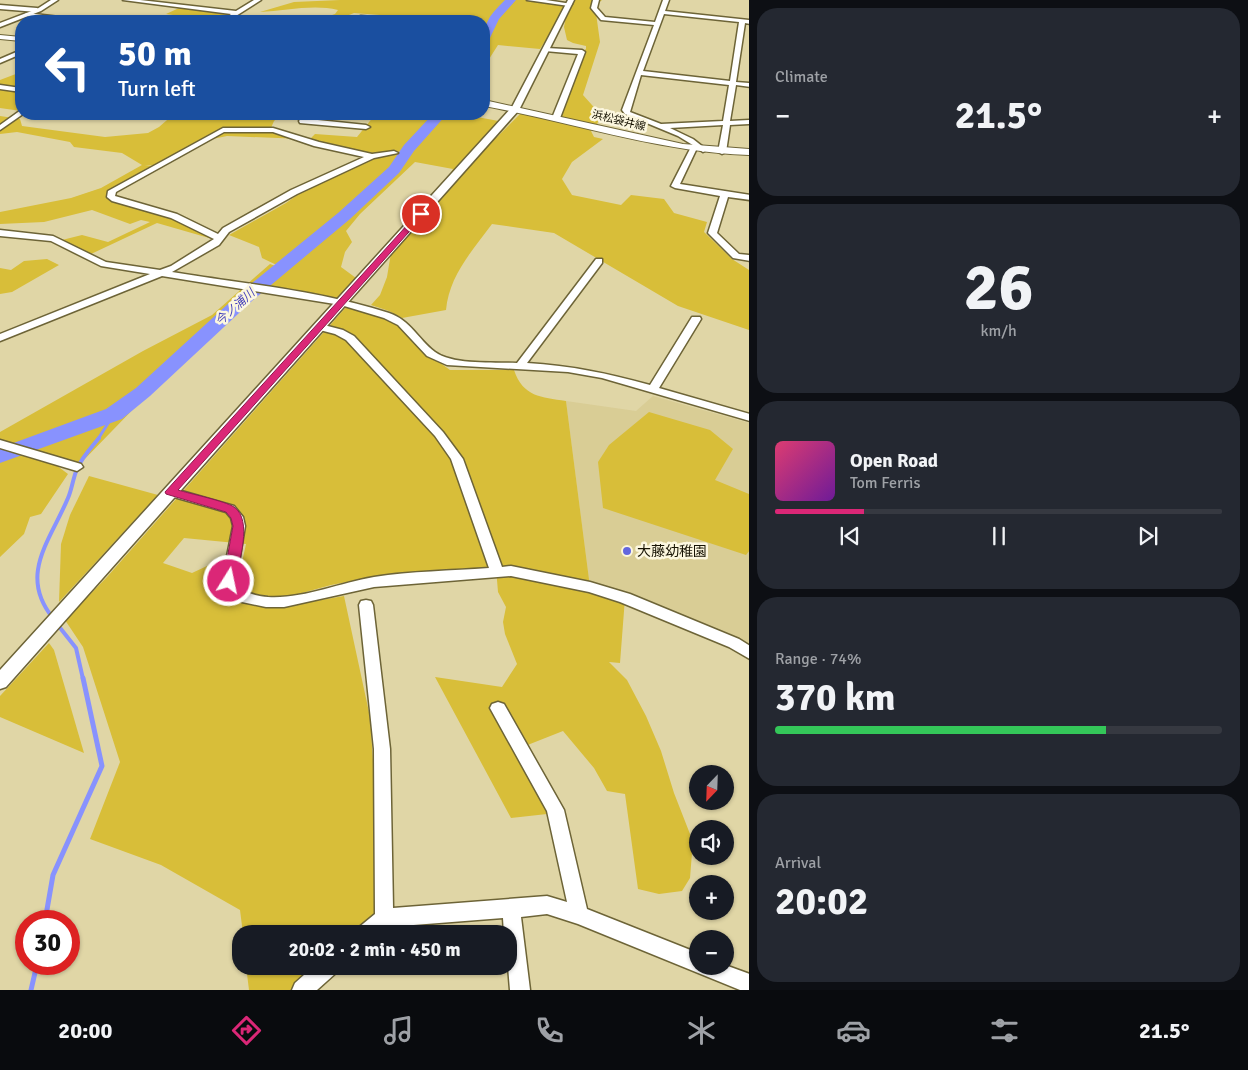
<!DOCTYPE html>
<meta charset="utf-8">
<style>
body{margin:0;font-family:Signika,"Noto Sans JP",sans-serif;background:#242831;color:#f1f3f6;height:100vh;display:flex;flex-direction:column;font-size:19px;white-space:nowrap}
*{box-sizing:border-box;margin:0}
p{font-size:16px;color:#9ea1a6}
.icon{flex:none;width:28px;height:28px;fill:none;stroke:currentColor;stroke-width:2;stroke-linecap:round;stroke-linejoin:round}
.map{position:relative;flex:1;overflow:hidden}
.panel{display:flex;flex-direction:column;gap:8px;padding:8px;background:#0d0f14;width:499px}
.panel>*{flex:none}
.guide{position:absolute;left:15px;top:15px;width:475px;height:105px;border-radius:20px;box-shadow:0 1px 4px #0004;background:#1a4fa0;color:#fff;overflow:hidden}
.needle{width:32px;rotate:203deg}
.controls{position:absolute;left:689px;top:765px;display:grid;gap:10px}
.controls a{display:grid;place-items:center;width:45px;height:45px;border-radius:50%;background:#171b24;box-shadow:0 1px 4px #0004;font-size:25px}
.speed{position:absolute;left:15px;top:910px;display:flex;gap:10px;font-size:25px;font-weight:700;text-align:center}
.speed>*{display:grid;place-content:center;width:65px;height:65px;border-radius:50%;background:#171b24;box-shadow:0 1px 4px #0004;line-height:1}
.speed .limit{border:8px solid #d22;background:#fff;color:#111}
.pin{position:absolute;display:grid;place-items:center;width:42px;height:42px;color:#fff;margin:-21px;border:2px solid #fff;border-radius:50%;box-shadow:0 1px 5px #0007}
.me{position:absolute;width:55px;margin:-28px;rotate:10deg;stroke-linejoin:round;filter:drop-shadow(0 0 4px #0008)}
.turn{display:flex;align-items:center;gap:18px;height:105px;padding:0 20px;font-size:22px}
.turn .icon{width:65px;height:65px;stroke-width:2.5}
.turn b{display:block;font-size:35px;line-height:42px}
.big{font-size:38px;font-weight:800;line-height:1.1}
.panel .card{flex:1;display:flex;flex-direction:column;justify-content:center;gap:8px;min-width:0;padding:0 18px;border-radius:20px;background:#242831}
.panel .dial{align-items:center;gap:0}
.dial b{font-size:65px;line-height:1}
.song{display:flex;align-items:center;gap:15px}
.cover{width:60px;height:60px;border-radius:8px;background:linear-gradient(135deg,hsl(340 70% 55%),hsl(280 70% 35%))}
.played{height:5px;border-radius:2px;background:linear-gradient(90deg,#db2777 20%,#363941 20%)}
.keys{display:flex;justify-content:space-around;direction:ltr}
.heat{display:flex;justify-content:space-between;align-items:center;font-size:28px;direction:ltr}
.charge{height:8px;border-radius:4px;background:linear-gradient(90deg,#34c759 74%,#363941 0)}
.trip{position:absolute;left:232px;top:925px;width:285px;height:50px;border-radius:20px;background:#171b24;box-shadow:0 1px 4px #0004;font-weight:800;line-height:50px;text-align:center}
.tabs{display:flex;height:80px;justify-content:space-around;align-items:center;background:#090b0e;color:#9ea1a6}
.tabs .icon{width:35px;height:35px}
.tabs .selected{color:#db2777}
.tabs b{font-size:22px;color:#f1f3f6}
main{display:flex;flex:1;min-height:0}
.map>svg:first-child{display:block}
</style>
<main>
<div class="map">
<svg width="750" height="990" viewBox="0 0 750 990">
<rect width="100%" height="100%" fill="#e0d6a6"/>
<path fill="#d9cd95" d="M653,396L749,423V655L590,587L566,401L636,411Z"/>
<g fill="#d8be39">
<path d="M340,0H531L569,4L572,0H602L595,6L600,42L583,95L600,114L597,125L591,131L594,137L603,139L572,162L562,179L572,195L621,205L631,195L664,199L674,213L707,222L704,232L732,259L749,270V330L678,306L554,233L492,224C472,251 449,276 446,310L402,318L389,311L371,305L380,295L387,277L392,247L441,192L453,169L415,162L360,214L346,231L352,242L345,252L341,267L356,278L352,291L346,289L336,300L260,286L145,397L77,467L48,459L68,474L41,514L30,517L24,534L0,557V432L143,351L212,315L270,264L287,270L262,258L259,247L229,235L286,203L316,182L369,157L395,154L372,156L308,141L315,134L357,137L374,116V114H461L504,122L458,165L497,137L524,110L556,118L582,52L586,49V46L573,43L567,40L564,27L568,6L540,49L498,45L484,67V21H456L354,13L344,17L347,20L345,21H314L335,14L338,10C313,4 285,11 260,12L294,2Z"/>
<path d="M179,8L253,17C226,27 194,18 166,14Z"/>
<path d="M21,72V111L0,108V80Z"/>
<path d="M174,114H282L274,121L271,128L302,139L227,136L198,142L157,166L145,165L155,167L114,190L105,198L111,194V197L177,217L216,240L157,223L91,254L62,240L82,235L108,242L150,222L141,220L130,224L92,210L44,222L0,224V212L71,198L101,188L142,165L122,153L74,147L70,142L17,132L0,134V116L20,119L22,126L105,137L148,133L159,127Z"/>
<path d="M47,259L59,265L12,292L0,294V268L11,270L24,261Z"/>
<path d="M347,306L396,320L413,343L450,370H514C523,397 541,397 566,401L590,587L625,598L620,663L609,662L627,680L646,716L661,751L674,793L690,834L692,853L690,878L682,891L659,894L638,889L625,794L607,791L594,768L563,731L520,748L547,814L511,818L435,677L502,687L517,664L505,634L503,622L506,607L498,592L496,568L395,573L331,585L284,598L254,594L237,585L246,544L184,538L163,563L192,573L222,559L225,596L276,608L344,596L370,717L384,918L365,934H243L240,910L161,865L90,839L120,762L83,647L65,620L107,577Z"/>
<path d="M649,412L710,430L733,449L715,480L749,494L750,550L746,555L603,508L598,462L609,445Z"/>
<path d="M89,476L158,495L59,602L61,544L70,515Z"/>
<path d="M49,643L54,650L84,753L0,717V696Z"/>
<path d="M246,966H329L302,990H249Z"/>
</g>
<g fill="none" stroke-linecap="round" stroke-linejoin="round">
<path stroke="#8892fe" stroke-width="3" d="M98,439L114,414"/>
<g stroke="#8892fe" stroke-width="4">
<path d="M53,618C18,575 50,541 68,498C72,489 73,478 77,469C82,457 91,448 99,438"/>
<path d="M57,624L76,648L83,679"/>
</g>
<g stroke="#8892fe" stroke-width="5">
<path d="M45,921L53,875L102,766L83,678"/>
<path d="M31,990L37,964"/>
</g>
<g fill="#8892fe" fill-rule="evenodd">
<path d="M505,0H516L499,19L488,42L484,43C484,21 490,15 505,0Z"/>
<path d="M433,114H447L414,151L399,173L350,219L253,300L150,396L122,419L0,463V448L106,409L136,388L241,292L338,213L389,167L404,145Z"/>
</g>
<g stroke="#6d6437" stroke-width="3">
<g id="minor">
<path d="M123,0H140L236,11L254,0H261L228,21H221L231,14Z"/>
<path d="M527,0H546L572,4L569,6Z"/>
<path d="M593,0H599L597,8L605,17L655,22L663,0H669L665,11L750,20V24L745,23L736,82L750,83V87L736,85L730,121L750,120V124L730,125L726,152L722,154L718,152L723,125L670,128L693,139L707,150L703,152L697,148L680,184L750,195V200L728,197L717,233L739,254L750,255V261L733,258L708,233L720,196L675,188L671,186L690,149L696,147L678,136L625,114L622,110L654,25L601,20L591,8ZM664,14L739,22L730,81L643,71ZM641,75L729,85L723,121L661,124L630,112Z"/>
<path d="M0,5L37,8L40,10L37,12L0,9Z"/>
<path d="M26,13L76,19L79,21H64L24,16Z"/>
<path d="M361,16L398,19L401,21H345Z"/>
<path d="M547,48L582,50L585,52L560,118L556,120L552,118L578,54L545,51Z"/>
<path d="M21,50V54L0,63V59Z"/>
<path d="M0,85L21,88V92L0,89Z"/>
<path d="M21,110V114H23L0,130V125Z"/>
<path d="M172,114H180L175,117L173,116Z"/>
<path d="M305,114H313L308,119L366,125L370,127L366,129L300,123L299,121Z"/>
<path d="M223,128H273L319,142L372,154L394,151L398,153L374,158L297,194L229,232L219,245L172,272C244,284 319,290 389,313C410,320 418,339 435,352C452,365 495,362 517,363L596,259H602V263L527,363C572,366 607,373 650,385L692,317H700L701,319L659,388L750,414V421L602,378L568,372L447,365L427,356L398,325L384,318L341,305L162,276L0,341V334L150,274L101,266L51,241L0,236V230L53,236L106,262L160,270L171,266L214,239L171,218L112,201L107,197L108,191ZM224,132H273L314,146L364,157L291,190L223,228L218,234L177,214L115,196L116,192Z"/>
<path d="M320,324L343,330L354,336L443,432L463,459L502,567L511,566L590,582L630,594L739,639L750,646V659L729,647L620,602L589,592L511,576L374,587L284,607H266L242,602L227,592L222,581L233,526L231,518L226,512L167,495L165,492L167,489L171,488L234,506L243,517L245,526L236,581C241,593 256,596 268,597C303,599 339,583 374,577C411,571 451,571 489,568L451,459L435,436L346,340L335,334L316,329L315,327Z"/>
<path d="M0,440L81,464L83,467L77,471L0,448Z"/>
<path d="M366,600L371,601L373,605L390,749L393,908L547,896L567,902L547,811L490,708L492,704L498,702L504,704L564,810L587,909L698,953V966H725V965L750,974V990H740L578,924L547,914L521,917L530,990H510L508,966L509,934H504L503,918L388,927L379,934H356L358,928L375,914L374,749L359,605L361,601Z"/>
<path d="M314,966H339L336,973L317,990H292L295,983Z"/>
</g>
</g>
<g stroke="#6d6437" stroke-width="3">
<g id="tertiary">
<path d="M51,0H58L41,11L0,27V23L37,9Z"/>
<path d="M568,0H574L519,110L6,687L0,689V670L512,107Z"/>
</g>
</g>
<g stroke="#6d6437" stroke-width="2">
<g id="secondary">
<path d="M0,35L21,37V41L0,39Z"/>
<path d="M484,100L683,144L750,149V155C658,152 573,122 484,106Z"/>
</g>
</g>
<use href="#minor" fill="#fff" fill-rule="evenodd"/>
<use href="#tertiary" fill="#fff" fill-rule="evenodd"/>
<use href="#secondary" fill="#fff" fill-rule="evenodd"/>
</g>
<path fill="#db2777" stroke="#8e194d" d="M419,212L425,214L178,490C191,494 225,501 234,507C253,520 239,562 235,581L233,584H225L223,581L233,526L231,518L226,512L166,494L165,492Z"/>
<circle fill="#6367df" stroke="#fcf7df" stroke-width="2" cx="627" cy="551" r="5"/>
<g text-anchor="middle" stroke-width="5" stroke-linejoin="round" paint-order="stroke">
<g font-size="11" fill="#171303" stroke="#fcf7df">
<text transform="translate(619 120) rotate(14)" y="4">浜松袋井線</text>
</g>
<g font-size="12" font-style="italic" fill="#433eba" stroke="#fcf7df">
<text transform="translate(235 307) rotate(-42)" y="4">今ノ浦川</text>
</g>
<g font-size="14" fill="#171303" stroke="#fcf7df" text-anchor="start">
<text x="637" y="556">大藤幼稚園</text>
</g>
</g>
</svg>
<div class="controls">
<a><svg class="needle" viewBox="-14 -14 28 28"><path d="M0-13l5 13h-10z" fill="#e53935"/><path d="M0 13l5-13h-10z" fill="#9ea1a6"/></svg></a>
<a><svg class="icon" aria-label="sound" viewBox="0 0 24 24"><path d="M4 9h4l5-4v14l-5-4H4zM17 9q2 3 0 6"/></svg></a>
<a>+</a>
<a>−</a>
</div>
<div class="speed"><div class="limit">30</div></div>
<div class="pin" style="left:421px;top:214px;background:#d93025"><svg class="icon" aria-label="arrive" viewBox="0 0 24 24"><path d="M6 21V4h12l-3 4 3 4H6"/></svg></div>
<svg class="me" style="left:229px;top:581px" viewBox="-20 -20 40 40"><circle r="17" fill="#db2777" stroke="#fff" stroke-width="3"/><path d="M0-11L8 9 0 5-8 9z" fill="#fff"/></svg>
<div class="trip">20:02 · 2 min · 450 m</div>
<div class="guide">
<div class="turn"><svg class="icon" aria-label="left" viewBox="0 0 24 24"><path d="M17 20v-9H6M10 6l-5 5 5 5"/></svg><div><b>50 m</b>Turn left</div></div>
</div>
</div>
<section class="panel">
<div class="card"><p>Climate</p>
<div class="heat"><a>−</a><b class="big">21.5°</b><a>+</a></div>
</div>
<div class="card dial"><b>26</b><p>km/h</p></div>
<div class="card">
<div class="song"><i class="cover"></i><div><b>Open Road</b><p>Tom Ferris</p></div></div>
<div class="played"></div>
<div class="keys"><svg class="icon" aria-label="previous" viewBox="0 0 24 24"><path d="M18 5L8 12l10 7zM5 5v14"/></svg><svg class="icon" aria-label="pause" viewBox="0 0 24 24"><path d="M8 5v14M16 5v14"/></svg><svg class="icon" aria-label="next" viewBox="0 0 24 24"><path d="M6 5l10 7-10 7zM19 5v14"/></svg></div>
</div>
<div class="card"><p>Range · 74%</p><b class="big">370 km</b><div class="charge"></div></div>
<div class="card"><p>Arrival</p><b class="big">20:02</b></div>
</section>
</main>
<nav class="tabs">
<b>20:00</b>
<svg class="icon selected" aria-label="directions" viewBox="0 0 24 24"><path d="M12 3l9 9-9 9-9-9zM9 14v-3h6M13 9l2 2-2 2"/></svg>
<svg class="icon" aria-label="music" viewBox="0 0 24 24"><path d="M9 18V5l10-2v13"/><circle cx="6" cy="18" r="3"/><circle cx="16" cy="16" r="3"/></svg>
<svg class="icon" aria-label="phone" viewBox="0 0 24 24"><path d="M5 4h4l2 5-3 2q2 4 5 5l2-3 5 2v4C11 20 4 13 5 4z"/></svg>
<svg class="icon" aria-label="climate" viewBox="0 0 24 24"><path d="M12 3v18M4 7l16 10M4 17L20 7"/></svg>
<svg class="icon" aria-label="car" viewBox="0 0 24 24"><path d="M5 17H2v-5l4-1 3-4h7l3 4 3 1v5h-3M9 17h6M6 11h13"/><circle cx="7" cy="17" r="2"/><circle cx="17" cy="17" r="2"/></svg>
<svg class="icon" aria-label="filters" viewBox="0 0 24 24"><path d="M4 7h16M4 17h16"/><circle cx="9" cy="7" r="2"/><circle cx="15" cy="17" r="2"/></svg>
<b>21.5°</b>
</nav>
